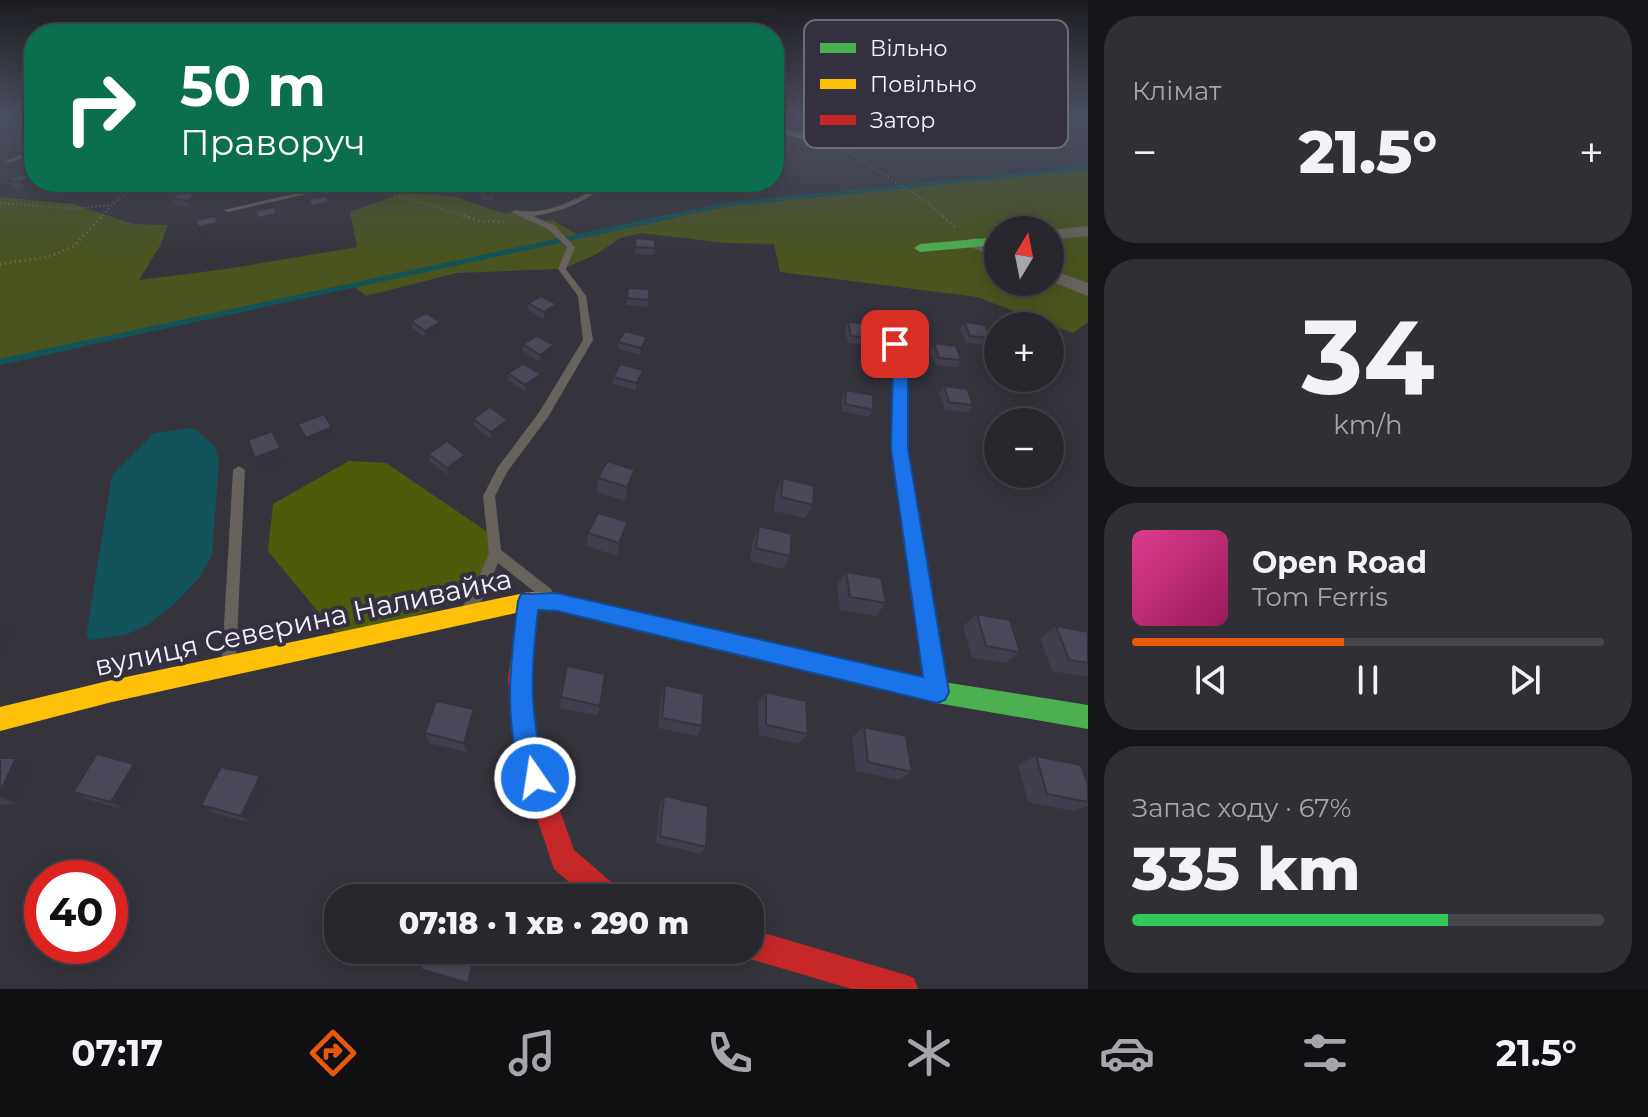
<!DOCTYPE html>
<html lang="uk">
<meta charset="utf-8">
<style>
body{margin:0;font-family:Montserrat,sans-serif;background:#302f35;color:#f1f3f6;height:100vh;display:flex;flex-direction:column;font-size:30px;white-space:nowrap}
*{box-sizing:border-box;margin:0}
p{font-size:26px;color:#a5a5aa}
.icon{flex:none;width:44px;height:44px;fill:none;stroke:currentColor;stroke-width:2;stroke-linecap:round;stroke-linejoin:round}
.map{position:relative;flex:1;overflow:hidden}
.side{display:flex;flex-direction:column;gap:16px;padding:16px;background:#161519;width:560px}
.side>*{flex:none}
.guide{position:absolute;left:24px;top:24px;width:760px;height:168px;border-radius:32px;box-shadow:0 4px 20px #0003,0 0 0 2px #444449;background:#0b6e4f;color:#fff;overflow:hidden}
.needle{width:52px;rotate:10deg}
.fabs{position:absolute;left:984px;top:216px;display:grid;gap:16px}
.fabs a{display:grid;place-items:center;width:80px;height:80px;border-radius:50%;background:#28272d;box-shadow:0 4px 20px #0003,0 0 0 2px #444449;font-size:40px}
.speed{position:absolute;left:24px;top:860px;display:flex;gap:16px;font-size:40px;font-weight:700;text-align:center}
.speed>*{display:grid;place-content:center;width:104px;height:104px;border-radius:50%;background:#28272d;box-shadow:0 4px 20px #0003,0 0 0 2px #444449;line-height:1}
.speed .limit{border:12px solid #d22;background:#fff;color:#111}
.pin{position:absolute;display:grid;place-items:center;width:68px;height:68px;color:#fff;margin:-34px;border-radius:16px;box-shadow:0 4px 12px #0006}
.me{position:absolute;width:88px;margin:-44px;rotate:347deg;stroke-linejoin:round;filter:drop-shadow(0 0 6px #0008)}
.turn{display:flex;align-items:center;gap:28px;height:168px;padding:0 24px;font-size:36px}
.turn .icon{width:104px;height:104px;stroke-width:2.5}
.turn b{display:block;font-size:56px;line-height:68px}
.big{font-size:60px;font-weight:800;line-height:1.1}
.side .tile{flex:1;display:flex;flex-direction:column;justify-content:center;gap:12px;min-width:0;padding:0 28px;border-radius:32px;background:#302f35}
.side .dial{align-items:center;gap:0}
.dial b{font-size:104px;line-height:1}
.song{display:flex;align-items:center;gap:24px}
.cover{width:96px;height:96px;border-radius:12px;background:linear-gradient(135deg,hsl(330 70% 55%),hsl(330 70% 35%))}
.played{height:8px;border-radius:4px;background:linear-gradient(90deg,#ea580c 45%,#444449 45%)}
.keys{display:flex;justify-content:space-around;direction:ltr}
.heat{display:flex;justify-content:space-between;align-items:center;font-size:44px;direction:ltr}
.charge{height:12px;border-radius:6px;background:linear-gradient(90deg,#34c759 67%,#444449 0)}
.trip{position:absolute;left:324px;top:884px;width:440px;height:80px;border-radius:32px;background:#28272d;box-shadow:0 4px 20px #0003,0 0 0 2px #444449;font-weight:800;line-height:80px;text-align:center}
.menu{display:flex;height:128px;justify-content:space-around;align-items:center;background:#101012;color:#a5a5aa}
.menu .icon{width:56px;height:56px}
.menu .on{color:#ea580c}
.menu b{font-size:36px;color:#f1f3f6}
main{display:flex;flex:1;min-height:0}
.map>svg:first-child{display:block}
</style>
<main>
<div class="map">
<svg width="1088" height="989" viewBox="0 0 1088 989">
<rect width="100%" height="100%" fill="#35343c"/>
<path fill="#49541f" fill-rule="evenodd" d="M1088,168V322L1073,333L977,297L780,272L774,244L727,243L641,233L620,238L597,254L562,269L457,273L366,296L354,286L0,362V197L73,204L133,224L168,225L160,246L139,280L226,269L357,247L350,212L406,192L456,197L505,214L515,212L539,221L552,220L578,235L773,198ZM998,230H1050V282H998Z"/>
<path fill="#4d5b0a" d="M349,461L386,463L492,535L495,553L478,594L342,641L268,551L273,504Z"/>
<path fill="#125259" d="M193,428L215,446L219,462L212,555L200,577L173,605L148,625L125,635L92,640L86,637L112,475L154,433Z"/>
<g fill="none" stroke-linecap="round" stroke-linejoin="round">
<path stroke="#125259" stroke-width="4" d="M664,218L723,205L1088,168"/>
<path stroke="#125259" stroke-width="5" d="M73,346L673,216"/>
<path stroke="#125259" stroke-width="6" d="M0,362L82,344"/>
<g stroke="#726f6c" stroke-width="2" stroke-dasharray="1 3" stroke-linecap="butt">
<path d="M841,147L930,204L945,218"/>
<path d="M368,186L470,218"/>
<path d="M0,203L74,209L110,205"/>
<path d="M100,218L119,198L148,182"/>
</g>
<g stroke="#726f6c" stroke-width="3" stroke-dasharray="1 4" stroke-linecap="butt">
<path d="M464,216L480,221L506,222"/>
<path d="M943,216L955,227"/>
<path d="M0,264L48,257L74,246L102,216"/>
</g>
<g fill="#67625b" fill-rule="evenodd">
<path d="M34,150V154L8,163L3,162Z"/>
<path d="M346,182H359L228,212L224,210Z"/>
<path d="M599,186L604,187C584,202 559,213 533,216L554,225L575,247L566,269L586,296L593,340L548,417L507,472L495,496L501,550L551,589L553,593L551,597L546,599L541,597L498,563C491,580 485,604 469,613L464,611L462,607L473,591L489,553L483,496L498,467L540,411L583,340L578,296L558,269L567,247L548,229L511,212L515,210C546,216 573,201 599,186Z"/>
<path d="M895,341L900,344L906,365V449L944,685L941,690L936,692L931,690L928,685L894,449L896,365L890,344Z"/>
<path d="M239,466L245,470L236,659L234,664L229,666L224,664L222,659L233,470Z"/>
</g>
<g fill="#67625b" fill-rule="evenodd">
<path d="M1088,226V236L1050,240V230Z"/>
<path d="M976,238L998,246V257L970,247L967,243L970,239Z"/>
<path d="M1050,269L1088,283V296L1050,281Z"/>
</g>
<g fill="#4caf50" fill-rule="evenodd">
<path d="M814,117H822L834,139L808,141L774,133V127L808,135L825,134Z"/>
<path d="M998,237V245L920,252L914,248L920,244Z"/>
<path d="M645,613L937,681L1088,705V729L937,703L645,633L638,630L634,623L638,616Z"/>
</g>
<path fill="#ffc107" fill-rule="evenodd" d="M529,592L557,593L645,613L652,616L656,623L652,630L645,633L557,611L529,610L112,702L0,731V707L112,680Z"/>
<g fill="#c62828" fill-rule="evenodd">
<path d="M529,592L536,595L539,601L530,678L540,755L574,850L610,881L627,888L631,898H587L554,869L516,755L508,678L519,601L522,595Z"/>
<path d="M750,929L903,974L914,978L918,989H852L750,959L740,954L738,950H750Z"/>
</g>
</g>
<g fill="#413d4c">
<path d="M784,117H802L800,121L794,125L783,122Z"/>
<path d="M842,117H857L860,120L858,126H845L841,120Z"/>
<path d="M855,128L872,134L870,140H857L853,134Z"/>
<path d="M778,140L796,145L789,150L777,146Z"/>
<path d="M8,181L34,182H36L25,189L12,188Z"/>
<path d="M112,182H134L124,187L113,184Z"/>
<path d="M611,182H632L623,188L611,184Z"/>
<path d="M503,189L504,195L494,202L481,199V192Z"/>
<path d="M196,194L199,200L190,207L174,205L171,198Z"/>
<path d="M636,238L655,248L654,255L635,254Z"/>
<path d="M628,288L649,300L648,307L626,305Z"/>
<path d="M528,303L557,311L544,319L528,310Z"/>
<path d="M411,321L440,322L441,330L426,338L412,328Z"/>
<path d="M848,322L872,338L869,345L848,343L845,329Z"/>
<path d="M964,322L991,338L987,345L966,343L960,329Z"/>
<path d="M618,342L646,344L640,355L618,349Z"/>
<path d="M934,343L961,360L957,367L935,365L930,350Z"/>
<path d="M523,344L554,345V353L540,362L523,351Z"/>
<path d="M508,373L541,382L526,392L508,380Z"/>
<path d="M613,377H642L636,390L612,384Z"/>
<path d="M944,386L973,405L968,412L945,410L939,393Z"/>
<path d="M846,390L873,410L869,417L842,411V397Z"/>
<path d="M473,419L508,427L491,439L474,426Z"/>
<path d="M428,454L466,462L448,475L430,461Z"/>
<path d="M598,478L632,483L625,501L597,492Z"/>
<path d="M783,478L813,505L805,518L774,511L776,492Z"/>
<path d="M759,526L790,556L783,569L750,561L753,540Z"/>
<path d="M588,533L625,536L617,556L587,546Z"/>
<path d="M846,572L886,603L876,616L840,610L837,585Z"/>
<path d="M977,614L1020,652L1005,663L972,658L963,626Z"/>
<path d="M1056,626L1088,632V675L1085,677L1052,671L1040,638Z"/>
<path d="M605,674L598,716L560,708L561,697Z"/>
<path d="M665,685L702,726L697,736L658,728L661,696Z"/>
<path d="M766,692L808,734L799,744L759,735L758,703Z"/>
<path d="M476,719L467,752L429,743L425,733Z"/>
<path d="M864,727L912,772L899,780L856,771L852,737Z"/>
<path d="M1036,756L1088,786V806L1073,811L1028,802L1018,765Z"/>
<path d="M0,758L35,767L18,804L0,805Z"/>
<path d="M134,764L148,773L127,810L90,800L73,792Z"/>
<path d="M260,776L270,785L252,823L214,813L201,805Z"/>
<path d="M664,796L706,847L700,854L656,843L660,804Z"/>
</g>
<g fill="#35323e">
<path d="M3,117H13L15,119L2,124L0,118Z"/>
<path d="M800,117H802L800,121L794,125L796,119Z"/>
<path d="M798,139L796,145L789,150L791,144Z"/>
<path d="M33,175L34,182H36L25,189L21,182Z"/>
<path d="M122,182H134L124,187Z"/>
<path d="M291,182H298L299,187L282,191L280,184Z"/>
<path d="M623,182H632L623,188Z"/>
<path d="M503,189L504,195L494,202L493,196Z"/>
<path d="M196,194L199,200L190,207L187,201Z"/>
<path d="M330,202L332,208L314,212L312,206Z"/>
<path d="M277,214L280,220L261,224L258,218Z"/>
<path d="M218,223L221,229L201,234L198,227Z"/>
<path d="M557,304V311L544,319V312Z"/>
<path d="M440,322L441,330L426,338L425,331Z"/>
<path d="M647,337L646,344L640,355L641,348Z"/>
<path d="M554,345V353L540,362V355Z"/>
<path d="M643,370L642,377L636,390L637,383Z"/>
<path d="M541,374V382L526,392L525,385Z"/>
<path d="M508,420V427L491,439V432Z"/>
<path d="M332,427L335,434L309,445L306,438Z"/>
<path d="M280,448L287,462L263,472L255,458Z"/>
<path d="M465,455L466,462L448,475L447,468Z"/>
<path d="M635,470L632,483L625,501L627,487Z"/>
<path d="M628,522L625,536L617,556L619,543Z"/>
<path d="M0,620L14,630L2,662H0Z"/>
<path d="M474,709L476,719L467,752L464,743Z"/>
<path d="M16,758L35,767L18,804L0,797V792Z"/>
<path d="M134,764L148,773L127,810L111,802Z"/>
<path d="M260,776L270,785L252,823L241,816Z"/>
<path d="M476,950H479L472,984L468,983Z"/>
</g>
<g fill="#4c4758" stroke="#35323e" stroke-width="2">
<path d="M785,117H800L796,119Z"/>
<path d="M785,136L798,139L791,144L778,140Z"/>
<path d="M20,174L33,175L21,182L8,181Z"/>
<path d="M491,186L503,189L493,196L481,192Z"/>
<path d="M180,192L196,194L187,201L171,198Z"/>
<path d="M326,196L330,202L312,206L308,199Z"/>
<path d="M274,207L277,214L258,218L255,211Z"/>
<path d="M215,216L218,223L198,227L196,220Z"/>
<path d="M636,238L655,240V248L635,247Z"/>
<path d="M628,288L649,289V300L627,298Z"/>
<path d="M541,296L557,304L544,312L528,303Z"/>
<path d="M426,313L440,322L425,331L411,321Z"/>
<path d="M848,322L869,324L872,338L851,336Z"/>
<path d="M964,322L985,325L991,338L970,336Z"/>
<path d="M625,331L647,337L641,348L618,342Z"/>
<path d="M537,336L554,345L540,355L523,344Z"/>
<path d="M934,343L956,346L961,360L939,358Z"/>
<path d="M523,364L541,374L525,385L508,373Z"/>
<path d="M620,364L643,370L637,383L613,377Z"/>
<path d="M944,386L967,389L973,405L949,402Z"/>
<path d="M846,390L873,395V410L845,404Z"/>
<path d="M490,407L508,420L491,432L473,419Z"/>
<path d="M324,414L332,427L306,438L298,424Z"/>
<path d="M272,431L280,448L255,458L248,440Z"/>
<path d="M447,441L465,455L447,468L428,454Z"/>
<path d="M607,461L635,470L627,487L598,478Z"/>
<path d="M783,478L814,486L813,505L781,497Z"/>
<path d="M598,513L628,522L619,543L588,533Z"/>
<path d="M759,526L792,534L790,556L756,548Z"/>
<path d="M846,572L881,578L886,603L850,597Z"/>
<path d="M977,614L1010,620L1020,652L986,646Z"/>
<path d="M1056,626L1088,632V663L1069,660Z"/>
<path d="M567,666L605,674L600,706L561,697Z"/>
<path d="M665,685L704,694L702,726L662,718Z"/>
<path d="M766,692L806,701L808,734L766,725Z"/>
<path d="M436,701L474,709L464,743L425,733Z"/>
<path d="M864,727L906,736L912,772L868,762Z"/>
<path d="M97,754L134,764L111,802L73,792Z"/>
<path d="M1036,756L1081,765L1088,786V802L1047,794Z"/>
<path d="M0,758H16L0,792Z"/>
<path d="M221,767L260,776L241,816L201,805Z"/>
<path d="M664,796L708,806L706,847L660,836Z"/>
<path d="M425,950H476L468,983L420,969Z"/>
</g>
<linearGradient id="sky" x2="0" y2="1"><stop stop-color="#1d1d21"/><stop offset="0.46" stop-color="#4b5061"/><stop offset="1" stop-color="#4b5061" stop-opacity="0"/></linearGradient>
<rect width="1088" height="255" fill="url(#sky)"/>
<path fill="#1a73e8" stroke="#114b97" stroke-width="2" d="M895,340L902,344L908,365V449L949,692L945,700L937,703L557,611L538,610C531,670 528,719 548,778L544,787L535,790L526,787C502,727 510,663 518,601L521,594L557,593L923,677L891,449L893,365L888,344Z"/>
<g text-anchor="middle" stroke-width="8" stroke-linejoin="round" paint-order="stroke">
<g font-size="28" fill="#f3f1fb" stroke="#34303f">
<text transform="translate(303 622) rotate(-12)" y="10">вулиця Северина Наливайка</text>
</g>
</g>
<rect x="804" y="20" width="264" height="128" rx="12" fill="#34303f" stroke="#6d6a77" stroke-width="2"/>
<rect x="820" y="43" width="36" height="10" fill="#4caf50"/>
<rect x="820" y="79" width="36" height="10" fill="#ffc107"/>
<rect x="820" y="115" width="36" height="10" fill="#c62828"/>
<g font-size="22" fill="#f3f1fb">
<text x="870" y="56">Вільно</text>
<text x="870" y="92">Повільно</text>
<text x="870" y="128">Затор</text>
</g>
</svg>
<div class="fabs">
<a><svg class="needle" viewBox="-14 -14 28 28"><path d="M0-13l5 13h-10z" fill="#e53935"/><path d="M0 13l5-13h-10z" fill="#a5a5aa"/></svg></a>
<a>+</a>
<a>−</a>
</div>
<div class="speed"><div class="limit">40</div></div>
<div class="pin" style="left:895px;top:344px;background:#d93025"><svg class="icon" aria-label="arrive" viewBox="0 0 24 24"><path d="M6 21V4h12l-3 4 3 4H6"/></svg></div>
<svg class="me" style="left:535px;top:778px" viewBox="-20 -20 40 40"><circle r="17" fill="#1a73e8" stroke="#fff" stroke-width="3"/><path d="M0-11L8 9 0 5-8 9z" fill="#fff"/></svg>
<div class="trip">07:18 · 1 хв · 290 m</div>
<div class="guide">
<div class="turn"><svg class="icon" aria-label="right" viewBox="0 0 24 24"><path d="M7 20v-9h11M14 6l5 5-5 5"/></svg><div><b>50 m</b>Праворуч</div></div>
</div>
</div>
<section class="side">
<div class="tile"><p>Клімат</p>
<div class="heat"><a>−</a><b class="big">21.5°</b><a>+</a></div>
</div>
<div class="tile dial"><b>34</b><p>km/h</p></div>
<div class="tile">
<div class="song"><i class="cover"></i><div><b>Open Road</b><p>Tom Ferris</p></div></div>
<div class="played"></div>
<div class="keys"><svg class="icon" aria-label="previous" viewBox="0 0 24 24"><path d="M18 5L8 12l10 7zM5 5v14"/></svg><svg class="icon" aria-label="pause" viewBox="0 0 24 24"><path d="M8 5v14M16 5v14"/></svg><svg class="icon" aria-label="next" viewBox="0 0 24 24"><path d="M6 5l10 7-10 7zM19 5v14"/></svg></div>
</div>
<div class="tile"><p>Запас ходу · 67%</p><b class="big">335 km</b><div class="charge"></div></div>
</section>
</main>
<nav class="menu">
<b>07:17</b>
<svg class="icon on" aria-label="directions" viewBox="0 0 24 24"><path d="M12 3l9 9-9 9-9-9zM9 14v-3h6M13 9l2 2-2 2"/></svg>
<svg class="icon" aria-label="music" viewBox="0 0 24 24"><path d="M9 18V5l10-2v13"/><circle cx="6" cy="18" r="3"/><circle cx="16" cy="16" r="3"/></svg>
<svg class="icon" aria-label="phone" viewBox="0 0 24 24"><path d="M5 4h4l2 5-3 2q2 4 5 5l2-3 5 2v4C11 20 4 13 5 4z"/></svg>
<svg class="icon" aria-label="climate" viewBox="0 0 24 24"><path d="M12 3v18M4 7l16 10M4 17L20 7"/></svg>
<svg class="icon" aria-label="car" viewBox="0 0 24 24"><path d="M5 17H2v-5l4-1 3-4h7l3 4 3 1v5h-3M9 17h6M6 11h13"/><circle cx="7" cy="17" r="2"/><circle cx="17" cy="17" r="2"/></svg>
<svg class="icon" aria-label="filters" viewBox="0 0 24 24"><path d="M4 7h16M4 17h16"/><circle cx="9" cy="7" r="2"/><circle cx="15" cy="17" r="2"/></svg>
<b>21.5°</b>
</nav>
